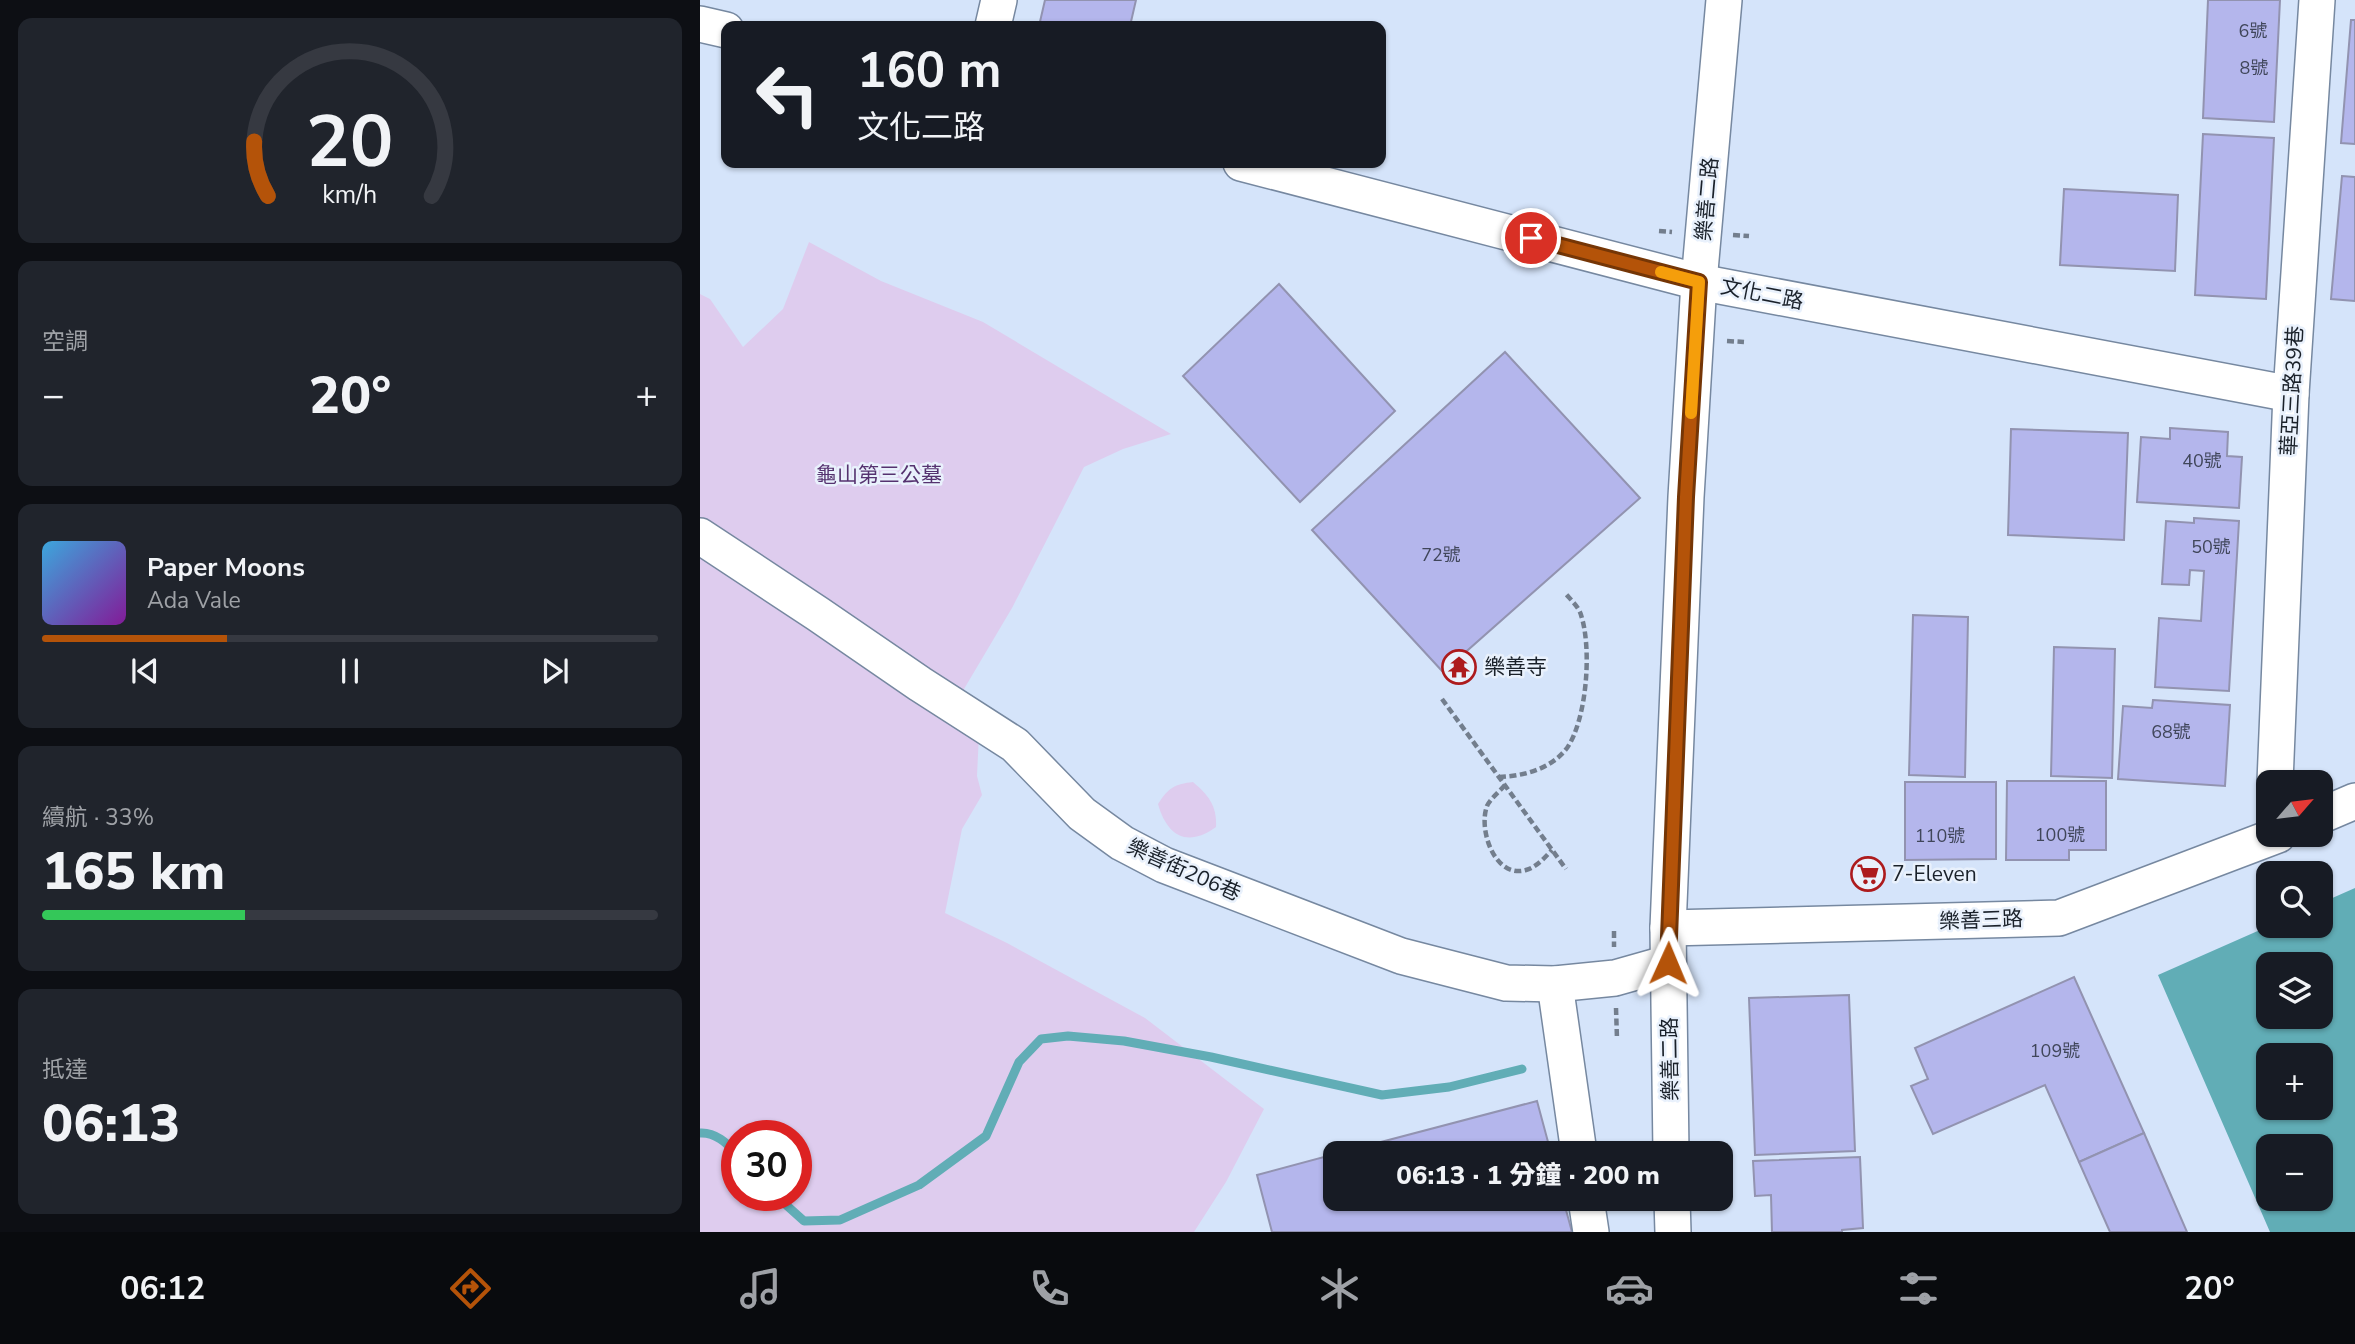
<!DOCTYPE html>
<html lang="zh-TW">
<meta charset="utf-8">
<style>
body{margin:0;font-family:"Nunito Sans","Noto Sans TC",sans-serif;background:#20242c;color:#f1f3f6;height:100vh;display:flex;flex-direction:column;font-size:26px;white-space:nowrap}
*{box-sizing:border-box;margin:0}
p{font-size:23px;color:#9ea1a6}
.icon{flex:none;width:38px;height:38px;fill:none;stroke:currentColor;stroke-width:2;stroke-linecap:round;stroke-linejoin:round}
.map{position:relative;flex:1;overflow:hidden}
.panel{display:flex;flex-direction:column;gap:18px;padding:18px;background:#0d0f14;width:700px}
.panel>*{flex:none}
.top-card{position:absolute;left:21px;top:21px;width:665px;height:147px;border-radius:14px;box-shadow:0 2px 5px #0004;background:#171b24;color:#f1f3f6;overflow:hidden}
.needle{width:46px;rotate:62deg}
.controls{position:absolute;left:1556px;top:770px;display:grid;gap:14px}
.controls a{display:grid;place-items:center;width:77px;height:77px;border-radius:14px;background:#171b24;box-shadow:0 2px 5px #0004;font-size:35px}
.speed{position:absolute;left:21px;top:1120px;display:flex;gap:14px;font-size:35px;font-weight:700;text-align:center}
.speed>*{display:grid;place-content:center;width:91px;height:91px;border-radius:50%;background:#171b24;box-shadow:0 2px 5px #0004;line-height:1}
.speed .limit{border:10px solid #d22;background:#fff;color:#111}
.pin{position:absolute;display:grid;place-items:center;width:60px;height:60px;color:#fff;margin:-30px;border:4px solid #fff;border-radius:50%;box-shadow:0 2px 7px #0007}
.me{position:absolute;width:77px;margin:-38px;rotate:1deg;stroke-linejoin:round;filter:drop-shadow(0 0 5px #0008)}
.turn{display:flex;align-items:center;gap:24px;height:147px;padding:0 21px;font-size:32px}
.turn .icon{width:91px;height:91px;stroke-width:2.5}
.turn b{display:block;font-size:49px;line-height:60px}
.big{font-size:52px;font-weight:800;line-height:1.1}
.panel .widget{flex:1;display:flex;flex-direction:column;justify-content:center;gap:10px;min-width:0;padding:0 24px;border-radius:14px;background:#20242c}
.panel .dial{align-items:center;gap:0}
.dial svg{height:182px;overflow:visible;fill:none;stroke:#363941;stroke-width:7;stroke-linecap:round;text-anchor:middle}
.dial text{fill:#f1f3f6;stroke:none}
.song{display:flex;align-items:center;gap:21px}
.cover{width:84px;height:84px;border-radius:10px;background:linear-gradient(135deg,hsl(200 70% 55%),hsl(290 70% 35%))}
.played{height:7px;border-radius:4px;background:linear-gradient(90deg,#b45309 30%,#363941 30%)}
.keys{display:flex;justify-content:space-around;direction:ltr}
.heat{display:flex;justify-content:space-between;align-items:center;font-size:38px;direction:ltr}
.charge{height:10px;border-radius:5px;background:linear-gradient(90deg,#34c759 33%,#363941 0)}
.trip{position:absolute;left:623px;top:1141px;width:410px;height:70px;border-radius:14px;background:#171b24;box-shadow:0 2px 5px #0004;font-weight:800;line-height:70px;text-align:center}
.menu{display:flex;height:112px;justify-content:space-around;align-items:center;background:#090b0e;color:#9ea1a6}
.menu .icon{width:49px;height:49px}
.menu .on{color:#b45309}
.menu b{font-size:32px;color:#f1f3f6}
main{display:flex;flex:1;min-height:0}
.map>svg:first-child{display:block}
</style>
<main>
<section class="panel">
<div class="widget dial"><svg viewBox="0 0 100 80">
<path d="M14 69A42 42 0 1 1 86 69"/>
<path d="M14 69A42 42 0 0 1 8 45" stroke="#b45309"/>
<text x="50" y="56" font-size="32" font-weight="700">20</text>
<text x="50" y="72" font-size="11">km/h</text>
</svg></div>
<div class="widget"><p>空調</p>
<div class="heat"><a>−</a><b class="big">20°</b><a>+</a></div>
</div>
<div class="widget">
<div class="song"><i class="cover"></i><div><b>Paper Moons</b><p>Ada Vale</p></div></div>
<div class="played"></div>
<div class="keys"><svg class="icon" aria-label="previous" viewBox="0 0 24 24"><path d="M18 5L8 12l10 7zM5 5v14"/></svg><svg class="icon" aria-label="pause" viewBox="0 0 24 24"><path d="M8 5v14M16 5v14"/></svg><svg class="icon" aria-label="next" viewBox="0 0 24 24"><path d="M6 5l10 7-10 7zM19 5v14"/></svg></div>
</div>
<div class="widget"><p>續航 · 33%</p><b class="big">165 km</b><div class="charge"></div></div>
<div class="widget"><p>抵達</p><b class="big">06:13</b></div>
</section>
<div class="map">
<svg width="1655" height="1232" viewBox="0 0 1655 1232">
<rect width="100%" height="100%" fill="#d5e4fa"/>
<g fill="#deccee" fill-rule="evenodd">
<path d="M109,242L181,281L283,322L471,434L423,449L384,467L312,608L264,689L279,734L277,776L282,795L262,829L245,913L307,943L445,1018L564,1109L526,1182L494,1232H0V294L10,299L43,347L83,309ZM37,1136H96V1195H37Z"/>
<path d="M493,782C508,795 517,805 516,827C487,848 467,836 458,804C468,788 475,784 493,782Z"/>
</g>
<path fill="#61adb6" fill-rule="evenodd" d="M1655,888V1232H1570L1458,975L1569,926H1620L1621,903ZM1568,964H1620V1017H1568ZM1568,1055H1620V1108H1568ZM1620,1146V1199H1568V1146Z"/>
<g fill="none" stroke-linecap="round" stroke-linejoin="round">
<g stroke="#61adb6" stroke-width="9">
<path d="M0,1133C15,1132 27,1143 37,1154"/>
<path d="M75,1195L104,1221L140,1220L219,1185L286,1136L319,1062L341,1039L368,1036L424,1041L511,1057L682,1095L749,1087L822,1069"/>
</g>
</g>
<g fill="#b4b6ec" stroke="#9293b0" stroke-width="2">
<path d="M345,0H436L430,26H339Z"/>
<path d="M1508,0H1580L1574,122L1503,118Z"/>
<path d="M1651,20H1655V144L1641,143Z"/>
<path d="M1503,134L1574,138L1566,299L1495,295Z"/>
<path d="M1642,176L1655,177V301L1631,299Z"/>
<path d="M1364,189L1478,195L1475,271L1360,265Z"/>
<path d="M579,284L695,411L600,502L483,376Z"/>
<path d="M805,352L940,498L743,672L612,530Z"/>
<path d="M1470,428L1528,432L1527,456L1542,457L1539,508L1437,502L1441,437L1470,439Z"/>
<path d="M1311,429L1428,433L1424,540L1308,535Z"/>
<path d="M1494,518L1539,521L1529,691L1455,687L1459,618L1501,621L1504,571L1490,570L1489,585L1462,584L1466,521L1494,523Z"/>
<path d="M1213,615L1268,617L1265,777L1209,775Z"/>
<path d="M1354,647L1415,649L1412,778L1351,776Z"/>
<path d="M1453,700L1530,705L1525,786L1418,779L1423,706L1452,708Z"/>
<path d="M1307,781H1406V850H1369V860H1306Z"/>
<path d="M1205,782H1296V859L1205,860Z"/>
<path d="M1374,977L1444,1133L1379,1162L1345,1085L1233,1134L1211,1086L1228,1079L1215,1048Z"/>
<path d="M1149,995L1155,1151L1055,1155L1049,998Z"/>
<path d="M837,1101L851,1153H639Z"/>
<path d="M1444,1133L1487,1232H1410L1379,1162Z"/>
<path d="M635,1154V1199H863L872,1232H572L557,1175Z"/>
<path d="M1160,1157L1163,1228L1142,1230V1232H1072L1071,1195L1055,1196L1053,1161Z"/>
</g>
<g fill="none" stroke-linecap="round" stroke-linejoin="round">
<g stroke="#7688a0" stroke-width="38">
<g id="minor">
<path d="M0,24L26,30"/>
<path d="M293,26L299,0"/>
<path d="M541,163L999,282L1591,394"/>
<path d="M0,536L118,614L220,684L315,745L382,814L422,843L464,865L701,956L806,983L855,984L915,978L968,963"/>
<path d="M1575,782L1591,394L1617,0"/>
<path d="M1620,816L1655,801"/>
<path d="M968,928L1359,918L1578,835"/>
<path d="M855,984L879,1153"/>
<path d="M971,1153L968,928L986,497L999,282L1024,0"/>
<path d="M886,1199L891,1232"/>
<path d="M972,1199L973,1232"/>
</g>
</g>
<g stroke="#737e8d" stroke-width="4.5" stroke-dasharray="7 3.5" stroke-linecap="butt">
<path d="M959,231L972,232"/>
<path d="M1033,235L1049,236"/>
<path d="M1027,341L1044,342"/>
<path d="M742,699L866,869"/>
<path d="M799,777C824,776 851,769 867,748C887,719 892,648 881,615C879,607 870,599 865,593"/>
<path d="M805,785C800,791 790,799 787,806C778,830 795,879 826,870C837,867 845,857 852,850"/>
<path d="M914,931V947"/>
<path d="M916,1008L917,1039"/>
</g>
<use href="#minor" stroke="#fff" stroke-width="35"/>
</g>
<g fill="none" stroke-linecap="round" stroke-linejoin="round">
<g stroke="#753606" stroke-width="18">
<path id="route" d="M831,238L999,282L986,497L968,963"/>
</g>
<use href="#route" stroke="#b45309" stroke-width="12"/>
<path stroke="#f59e0b" stroke-width="12" d="M961,272L999,282L991,413"/>
</g>
<defs>
<g id="temple-ring" transform="scale(1.75)"><circle r="9.5" fill="#e9f1fc" stroke="#ad1b1d" stroke-width="1.5"/><path d="M0-6L5-2H3V0L6.5 2.5H4V6H1.5V3h-3V6H-4V2.5H-6.5L-3 0V-2H-5Z" fill="#ad1b1d"/></g>
<g id="supermarket-ring" transform="scale(1.75)"><circle r="9.5" fill="#e9f1fc" stroke="#ad1b1d" stroke-width="1.5"/><path d="M-6-5.5h2.5l.6 2H6L4.5 2H-2.5L-4.4-4H-6ZM-1.5 3.2a1.3 1.3 0 1 0 .1 0ZM3 3.2a1.3 1.3 0 1 0 .1 0Z" fill="#ad1b1d"/></g>
</defs>
<g fill-rule="evenodd">
<use href="#temple-ring" x="759" y="667"/>
<use href="#supermarket-ring" x="1168" y="874"/>
</g>
<g text-anchor="middle" stroke-width="5" stroke-linejoin="round" paint-order="stroke">
<g font-size="18" fill="#40465a">
<text x="1553" y="37">6號</text>
<text x="1554" y="74">8號</text>
<text x="1502" y="467">40號</text>
<text x="1511" y="553">50號</text>
<text x="741" y="561">72號</text>
<text x="1471" y="738">68號</text>
<text x="1360" y="841">100號</text>
<text x="1240" y="842">110號</text>
<text x="1355" y="1057">109號</text>
</g>
<g font-size="21" fill="#1a212a" stroke="#e9f1fc">
<text transform="translate(1007 199) rotate(-85)" y="7">樂善二路</text>
<text transform="translate(1062 294) rotate(11)" y="7">文化二路</text>
<text transform="translate(1592 391) rotate(-87)" y="7">華亞三路39巷</text>
<text transform="translate(484 870) rotate(24)" y="7">樂善街206巷</text>
<text transform="translate(1281 920) rotate(-2)" y="7">樂善三路</text>
<text transform="translate(970 1059) rotate(-91)" y="7">樂善二路</text>
</g>
<g font-size="21" fill="#55326f" stroke="#e9f1fc">
<text x="179" y="482">龜山第三公墓</text>
</g>
<g font-size="21" fill="#1a212a" stroke="#e9f1fc" text-anchor="start">
<text x="784" y="674">樂善寺</text>
<text x="1192" y="881">7-Eleven</text>
</g>
</g>
</svg>
<div class="controls">
<a><svg class="needle" viewBox="-14 -14 28 28"><path d="M0-13l5 13h-10z" fill="#e53935"/><path d="M0 13l5-13h-10z" fill="#9ea1a6"/></svg></a>
<a><svg class="icon" aria-label="search" viewBox="0 0 24 24"><circle cx="10" cy="10" r="6"/><path d="M15 15l6 6"/></svg></a>
<a><svg class="icon" aria-label="layers" viewBox="0 0 24 24"><path d="M12 4l9 5-9 5-9-5zM3 14l9 5 9-5"/></svg></a>
<a>+</a>
<a>−</a>
</div>
<div class="speed"><div class="limit">30</div></div>
<div class="pin" style="left:831px;top:238px;background:#d93025"><svg class="icon" aria-label="arrive" viewBox="0 0 24 24"><path d="M6 21V4h12l-3 4 3 4H6"/></svg></div>
<svg class="me" style="left:968px;top:963px" viewBox="-20 -20 40 40"><path d="M0-17L14 15 0 8-14 15z" fill="#b45309" stroke="#fff" stroke-width="4"/></svg>
<div class="trip">06:13 · 1 分鐘 · 200 m</div>
<div class="top-card">
<div class="turn"><svg class="icon" aria-label="left" viewBox="0 0 24 24"><path d="M17 20v-9H6M10 6l-5 5 5 5"/></svg><div><b>160 m</b>文化二路</div></div>
</div>
</div>
</main>
<nav class="menu">
<b>06:12</b>
<svg class="icon on" aria-label="directions" viewBox="0 0 24 24"><path d="M12 3l9 9-9 9-9-9zM9 14v-3h6M13 9l2 2-2 2"/></svg>
<svg class="icon" aria-label="music" viewBox="0 0 24 24"><path d="M9 18V5l10-2v13"/><circle cx="6" cy="18" r="3"/><circle cx="16" cy="16" r="3"/></svg>
<svg class="icon" aria-label="phone" viewBox="0 0 24 24"><path d="M5 4h4l2 5-3 2q2 4 5 5l2-3 5 2v4C11 20 4 13 5 4z"/></svg>
<svg class="icon" aria-label="climate" viewBox="0 0 24 24"><path d="M12 3v18M4 7l16 10M4 17L20 7"/></svg>
<svg class="icon" aria-label="car" viewBox="0 0 24 24"><path d="M5 17H2v-5l4-1 3-4h7l3 4 3 1v5h-3M9 17h6M6 11h13"/><circle cx="7" cy="17" r="2"/><circle cx="17" cy="17" r="2"/></svg>
<svg class="icon" aria-label="filters" viewBox="0 0 24 24"><path d="M4 7h16M4 17h16"/><circle cx="9" cy="7" r="2"/><circle cx="15" cy="17" r="2"/></svg>
<b>20°</b>
</nav>
